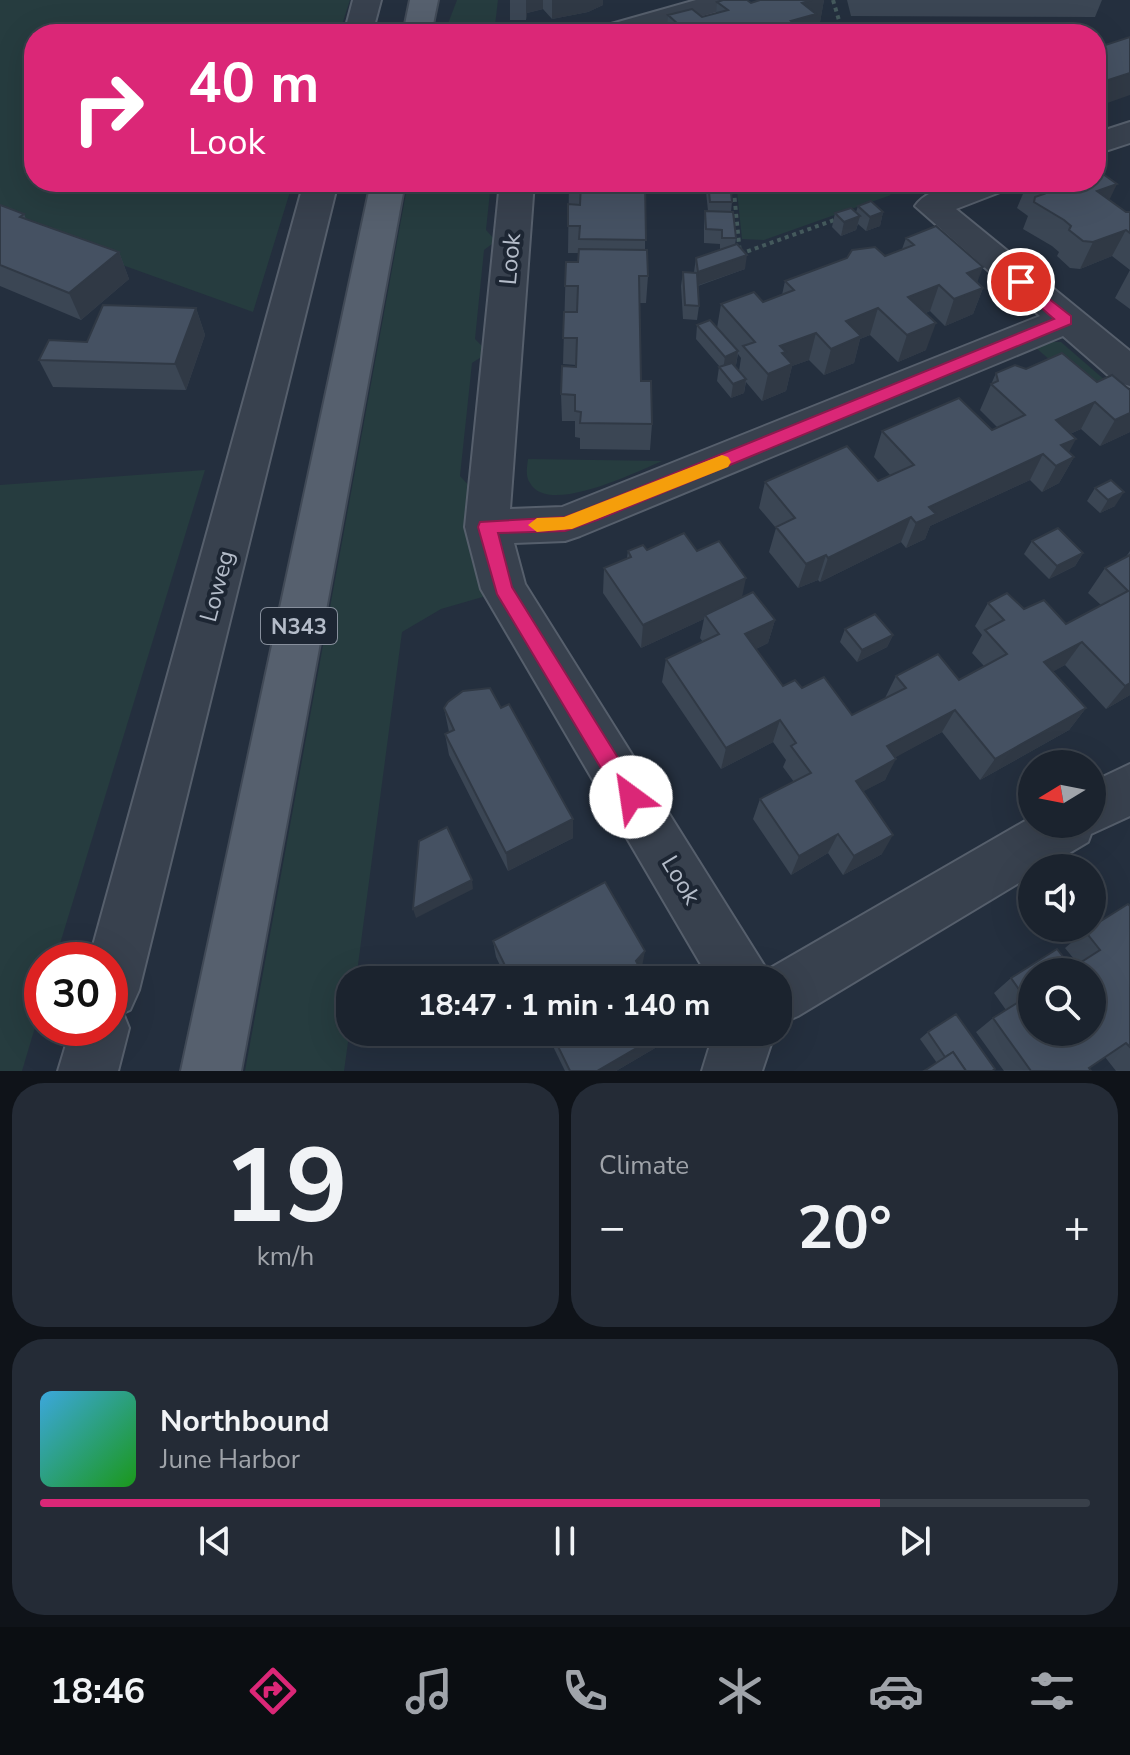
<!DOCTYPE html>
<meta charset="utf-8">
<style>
body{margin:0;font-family:"Nunito Sans",sans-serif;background:#242b36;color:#f1f3f6;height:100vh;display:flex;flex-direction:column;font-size:30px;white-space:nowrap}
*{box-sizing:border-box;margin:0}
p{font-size:26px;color:#a0a4aa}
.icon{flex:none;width:44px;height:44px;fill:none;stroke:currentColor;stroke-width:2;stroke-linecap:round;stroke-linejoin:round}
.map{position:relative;height:1071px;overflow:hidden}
.details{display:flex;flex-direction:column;gap:12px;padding:12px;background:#0f1319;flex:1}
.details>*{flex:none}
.guide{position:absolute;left:24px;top:24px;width:1082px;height:168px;border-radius:32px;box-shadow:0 8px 32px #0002,0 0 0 2px #39404a;background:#db2777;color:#fff;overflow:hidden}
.needle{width:52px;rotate:260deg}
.tools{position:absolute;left:1018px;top:750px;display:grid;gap:16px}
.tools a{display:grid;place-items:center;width:88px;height:88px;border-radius:50%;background:#1b232e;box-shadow:0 8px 32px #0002,0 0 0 2px #39404a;font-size:40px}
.speed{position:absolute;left:24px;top:942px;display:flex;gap:16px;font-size:40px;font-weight:700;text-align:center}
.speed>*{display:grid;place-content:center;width:104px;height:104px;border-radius:50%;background:#1b232e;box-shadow:0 8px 32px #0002,0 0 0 2px #39404a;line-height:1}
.speed .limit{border:12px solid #d22;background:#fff;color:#111}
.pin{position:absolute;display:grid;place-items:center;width:68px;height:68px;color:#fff;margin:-34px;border:4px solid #fff;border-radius:50%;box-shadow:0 2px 8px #0007}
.me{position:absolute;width:88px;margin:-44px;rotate:329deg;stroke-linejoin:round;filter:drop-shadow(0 0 6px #0008)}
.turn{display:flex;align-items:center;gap:28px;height:168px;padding:0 32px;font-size:36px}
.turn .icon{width:104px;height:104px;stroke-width:2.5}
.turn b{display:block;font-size:56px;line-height:68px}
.big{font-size:60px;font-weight:700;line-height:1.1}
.details .tile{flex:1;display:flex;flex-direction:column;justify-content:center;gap:12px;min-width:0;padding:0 28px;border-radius:32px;background:#242b36}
.details .dial{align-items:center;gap:0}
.dial b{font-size:104px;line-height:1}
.song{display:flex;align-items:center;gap:24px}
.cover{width:96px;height:96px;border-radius:12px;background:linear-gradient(135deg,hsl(200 70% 55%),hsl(120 70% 35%))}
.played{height:8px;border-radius:4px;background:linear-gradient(90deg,#db2777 80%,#39404a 80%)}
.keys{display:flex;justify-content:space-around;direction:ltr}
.heat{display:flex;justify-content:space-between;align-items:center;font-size:44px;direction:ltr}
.details .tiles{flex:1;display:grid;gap:12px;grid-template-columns:1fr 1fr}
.tile:last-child{grid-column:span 2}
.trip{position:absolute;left:336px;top:966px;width:456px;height:80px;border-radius:32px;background:#1b232e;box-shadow:0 8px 32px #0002,0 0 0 2px #39404a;font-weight:700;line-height:80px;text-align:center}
.tabs{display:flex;height:128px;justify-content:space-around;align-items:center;background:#0b0e12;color:#a0a4aa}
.tabs .icon{width:56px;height:56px}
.tabs .selected{color:#db2777}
.tabs b{font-size:36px;color:#f1f3f6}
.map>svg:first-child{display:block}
</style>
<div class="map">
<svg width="1130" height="1071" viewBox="0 0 1130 1071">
<rect width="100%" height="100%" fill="#242f3e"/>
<g fill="#263c3f">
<path d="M0,0H350L339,34H34V182H293L253,312L0,221Z"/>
<path d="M457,0H498L494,34H444Z"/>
<path d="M408,182H491L486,230L496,241L484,250L475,339L486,350V354L472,363L460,476L472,489C468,535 464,553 486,596L441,609L402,632L356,980H350V1028L344,1071H245Z"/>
<path d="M736,182H877L891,195L764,240L742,239Z"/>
<path d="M1049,342H1061L1130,402H1098L1035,347Z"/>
<path d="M528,459L662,461C636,472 548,516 530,483C525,476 527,467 528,459Z"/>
<path d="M205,470L55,960H42V1004L22,1071H0V485Z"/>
</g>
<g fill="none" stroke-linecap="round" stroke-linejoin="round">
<g stroke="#565f6c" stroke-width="4">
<g id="minor">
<path d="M353,0H381L372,34H344Z"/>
<path d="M696,0H741L737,6L639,34H593L597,28Z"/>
<path d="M1130,122V143L1096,154V133Z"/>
<path d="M304,182H338L139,990L130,1010L123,1013L129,1028L118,1071H58L71,1028H110V960H89Z"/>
<path d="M500,182H534L510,509L562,507L1040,316L915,206C932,181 985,182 1013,182L1008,189L956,209L1130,351V386L1116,382L1063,336L580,536L565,541L514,543L525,584L767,970L1032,817V824H1092V782L1130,764V816L1091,834L1088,842L1044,868H1032V875L798,1016L778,1025V980H710L481,589L465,527Z"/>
<path d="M775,1032L762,1071H702L714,1032Z"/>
</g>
</g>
<g stroke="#414a57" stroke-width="4">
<g id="major">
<path d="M410,0H438L431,34H403Z"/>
<path d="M371,182H405L241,1071H181Z"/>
</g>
</g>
<g stroke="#44595c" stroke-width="4" stroke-dasharray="4 4" stroke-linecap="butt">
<path d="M833,0L843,34"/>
<path d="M733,182L740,254L837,219"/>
</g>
<use href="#minor" fill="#38414e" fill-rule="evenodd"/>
<use href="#major" fill="#56606e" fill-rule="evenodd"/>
</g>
<g fill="#3b4654" fill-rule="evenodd">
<path d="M510,0H603V5L588,12L552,19L543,9L527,13L526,20H510Z"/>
<path d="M760,0H824L820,22L814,24L812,34H664V28L667,27L668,15L702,17L716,13L717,2L751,3Z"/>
<path d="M847,0H1102L1095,17L851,16Z"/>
<path d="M569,182H645V250L648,276L646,303H640L641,381L652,424L650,450L580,449V438L575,437V421H562L561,394L576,367V365L563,364L566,262H578L579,253H568Z"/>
<path d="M705,182H730L732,202L731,212L736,238L735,245L745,269L698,286L699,306L697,320L683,319L681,286L683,272H694L696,258L720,250V244L704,243V225L705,211H708Z"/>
<path d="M1028,182H1096L1109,200L1126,212H1130V270L1112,256L1080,269L1070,268L1057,256L1059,252L1052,246L1023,229L1028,216L1017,208Z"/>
<path d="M0,205L24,214L26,219L119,252L129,279L81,320L0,286Z"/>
<path d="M858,206L883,212L880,226L866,231L858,224L856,230L841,236L832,227L835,213L856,212Z"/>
<path d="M906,238L977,282L983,288L973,314L945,326L930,311L926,313V350L898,362L870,335L860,339L854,363L824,375L809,360L792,366L786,391L762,401L746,382L744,393L731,398L717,381L719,367H720L696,339L697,325L717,328L721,304L763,302L782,295L785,281L885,256L902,249ZM738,354L741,358L739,371L734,366L736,365Z"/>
<path d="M1130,270V309L1115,298Z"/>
<path d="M196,308L205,335L186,390L53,387L39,360L87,342Z"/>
<path d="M1026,369L1130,390V432L1100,446L1081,429L1070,434L1068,452L1074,457L1059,483L1042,492L1030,480L930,526L925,539L906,548L901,542L820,582L818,580L798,588L769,552L776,528L759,508L765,482L878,481L890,475L874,457L882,431L992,430L997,427L980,410L996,373Z"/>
<path d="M1095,488L1115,506L1100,513L1087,501Z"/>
<path d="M1032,541L1083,553L1075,566L1049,579L1024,554Z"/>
<path d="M647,550L697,551L742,597L775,620L768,643L756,649L783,686L802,688L852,715L885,698L896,676L959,680L984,666L972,653L982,635L975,626L988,603L1024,609L1066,624L1101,605L1088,593L1105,568L1125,558L1130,551V695L1106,709L1065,665L1053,671L1086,708L1069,730L980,780L942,732L895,757L885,780L863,791L882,854L843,875L828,853L791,875L753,819L760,799L794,782L783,767L786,760L773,742L721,769L662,682L666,659L703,642L700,638L704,619L641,648L603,593L604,568L627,558L628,551Z"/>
<path d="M845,629L893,635L887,647L857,662L840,642Z"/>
<path d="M444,708H501L573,819V838L508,871L449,755L445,734L449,732Z"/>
<path d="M1130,906V1071H1116L1105,1057L1089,1068L1091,1071H1004L976,1032L993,1018L1006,1010L994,993L1011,978L1072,968L1078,964L1065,948L1085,931Z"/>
<path d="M493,941L642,967L640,969L646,980H507L496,957Z"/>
<path d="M546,1032H670L667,1041L616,1071H565Z"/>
<path d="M928,1032L992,1071L937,1063L920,1039Z"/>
</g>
<g fill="#303945">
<path d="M526,0H543V9L527,13L526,20Z"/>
<path d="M552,0H603V5L588,12L552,19Z"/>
<path d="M812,0H824L820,22L814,24L812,34H783L802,3Z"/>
<path d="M1130,73V95L1096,107V84Z"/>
<path d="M1117,184L1104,211L1097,191Z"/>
<path d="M883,212L880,226L866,231L870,217Z"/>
<path d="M860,216L856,230L841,236L844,222Z"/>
<path d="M1126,230L1112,256L1080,269L1093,242Z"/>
<path d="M119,252L129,279L81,320L69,293Z"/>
<path d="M747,255L745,269L696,286L698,272Z"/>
<path d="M983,267L974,291L983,288L973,314L945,326L954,299L967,273Z"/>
<path d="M939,285L930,311L899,324L908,297Z"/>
<path d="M196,308L205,335L186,390L175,364Z"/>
<path d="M878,308L870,335L860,339L854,363L824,375L831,349L846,321Z"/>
<path d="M936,323L926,350L898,362L907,335Z"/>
<path d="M816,333L809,360L792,366L786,391L762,401L768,374L780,346Z"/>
<path d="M738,351L736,365L723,370L725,357Z"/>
<path d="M746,379L744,393L731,398L733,384Z"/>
<path d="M1095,402L1081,429L1042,446L1056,420Z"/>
<path d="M1130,413V432L1100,446L1115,420Z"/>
<path d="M1076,439L1063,463L1074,457L1059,483L1042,492L1056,466L1061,445Z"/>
<path d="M1043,454L1030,480L930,526L925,539L906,548L916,523L929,507Z"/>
<path d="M1124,492L1115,506L1100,513L1108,500Z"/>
<path d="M911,517L901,542L820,582L828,558Z"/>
<path d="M1083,553L1075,566L1049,579L1057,566Z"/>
<path d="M826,555L818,580L798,588L806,564Z"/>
<path d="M746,578L741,602L705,615L704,619L641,648L643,625Z"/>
<path d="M775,620L768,643L739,657L745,634Z"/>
<path d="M893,635L887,647L857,662L862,650Z"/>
<path d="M1082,642L1065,665L1029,685L1044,662Z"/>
<path d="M1130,683V695L1106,709L1125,686Z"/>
<path d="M1086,708L1069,730L980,780L995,759Z"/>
<path d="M955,710L942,732L876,768L887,746Z"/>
<path d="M780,720L773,742L721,769L726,748Z"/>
<path d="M896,759L885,780L845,801L856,781Z"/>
<path d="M573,819V838L508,871L506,853Z"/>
<path d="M838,834L828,853L791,875L799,856Z"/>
<path d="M893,835L882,854L843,875L854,856Z"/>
<path d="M472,880L473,889L416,918L413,909Z"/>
<path d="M645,951L642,967L633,977L636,961Z"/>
<path d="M664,1032H670L667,1041L616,1071H597Z"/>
</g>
<g fill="#455162" stroke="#303945" stroke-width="2" fill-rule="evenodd">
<path d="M723,0H747L751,3L760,0H812L802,3L816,14L791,21L801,29L783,34H671L664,28L678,24L668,15L692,9L702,17L728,10L717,2Z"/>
<path d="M1059,30L1063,34H1035Z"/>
<path d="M1130,37V73L1096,84V48Z"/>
<path d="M1096,169L1117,184L1097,191L1126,212H1130V233L1126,230L1093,242L1083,241L1069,230L1071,226L1064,220L1034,202L1035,197L1044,194L1029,182H1096Z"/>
<path d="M569,182H645L646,240L579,239L580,226H568V204L580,205L581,183Z"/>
<path d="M708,182H730L732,202H710Z"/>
<path d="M871,201L883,212L870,217L858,206Z"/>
<path d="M0,205L24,214L20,217L119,252L69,293L0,265Z"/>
<path d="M851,208L860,216L844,222L835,213Z"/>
<path d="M705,211L733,212L736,238H722V230L706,229Z"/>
<path d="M936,226L983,267L967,273L983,288L954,299L939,285L908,297L936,323L907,335L878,308L846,321L861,336L831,349L816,333L780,346L786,352L782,353L792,364L768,374L743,346L755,342L721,304L754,292L763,302L794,290L785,281L847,258L852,250L875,247L885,256L914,245L906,238Z"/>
<path d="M737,244L747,255L698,272L696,258Z"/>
<path d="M579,249L647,250L648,276H639L641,381H651L652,424L580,423L581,412L575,411V395L561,394L562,366L576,367L577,338H563L564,312H577L578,286H565L566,262H578Z"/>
<path d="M683,272L697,273L699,306L685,305Z"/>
<path d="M103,305L196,308L175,364L39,360L49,340L87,342Z"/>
<path d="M710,320L738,351L725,357L697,325Z"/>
<path d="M1062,353L1097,382L1112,375L1130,390V413L1115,420L1095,402L1056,420L1076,439L1061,445L1074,457L1056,466L1043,454L929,507L936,514L916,523L911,517L828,558L826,555L806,564L776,527L795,518L765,482L847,446L878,481L914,465L882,431L959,398L992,430L1025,415L991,384L998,381L996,373L1015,365L1026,369Z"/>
<path d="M732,363L746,379L733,384L719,367Z"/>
<path d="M1111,480L1124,492L1108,500L1095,488Z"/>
<path d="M1058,528L1083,553L1057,566L1032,541Z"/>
<path d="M684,533L697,551L719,541L746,578L643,625L604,568L631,557L628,551L643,545L647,550Z"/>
<path d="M1130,555V683L1125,686L1082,642L1044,662L1086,708L995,759L955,710L887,746L896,759L856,781L893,835L854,856L838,834L799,856L760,799L811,773L791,746L796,743L780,720L726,748L666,659L719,634L705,615L753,592L775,620L745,634L783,686L795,680L802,688L824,677L852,715L906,688L896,676L938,654L959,680L1007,654L985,630L1004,620L988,603L1007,593L1024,609L1044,600L1066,624L1128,591L1105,568Z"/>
<path d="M875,614L893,635L862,650L845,629Z"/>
<path d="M490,688L501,708L509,704L573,819L506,853L445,734L454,730L444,708L448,702L463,691Z"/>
<path d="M447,827L472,880L413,909L419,841Z"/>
<path d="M605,882L645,951L636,961L646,980H512L493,941Z"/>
<path d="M1128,904L1130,906V1047L1126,1043L1089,1068L1091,1071H1031L993,1018L1025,998L1011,978L1057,949L1072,968L1100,950L1085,931ZM1032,972H1092V1032H1032Z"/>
<path d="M956,1014L995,1069L992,1071H966L953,1052L945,1057L928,1032Z"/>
<path d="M551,1032H664L597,1071H570Z"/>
<path d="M953,1052L966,1071H924Z"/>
</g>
<path fill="#db2777" stroke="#8e194d" stroke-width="2" d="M1021,277L1071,316V324L597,520L565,531L498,533L512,587L638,790L641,797L638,805L631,808L623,805L497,594L478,527L480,522L565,517L584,510L1054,319L1016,286L1014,282Z"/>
<path fill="#f59e0b" d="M722,455L728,457L731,462L728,467L572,529L537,532L528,525L537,518L564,517Z"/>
<g text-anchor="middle" stroke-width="8" stroke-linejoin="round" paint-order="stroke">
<rect fill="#1d2633" stroke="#878f9c" stroke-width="2" x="261" y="608" width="76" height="36" rx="6"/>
<g font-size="22" font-weight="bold" fill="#b4bcc9">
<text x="299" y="634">N343</text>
</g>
<g font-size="24" fill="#b4bcc9" stroke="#1d2633">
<text transform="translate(510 259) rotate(-85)" y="8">Look</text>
<text transform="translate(217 586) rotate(-75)" y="8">Loweg</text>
<text transform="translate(681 880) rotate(59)" y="8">Look</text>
</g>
</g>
</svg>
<div class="tools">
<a><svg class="needle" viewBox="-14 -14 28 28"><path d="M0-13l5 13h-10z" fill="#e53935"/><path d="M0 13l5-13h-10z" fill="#a0a4aa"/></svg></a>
<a><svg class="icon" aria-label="sound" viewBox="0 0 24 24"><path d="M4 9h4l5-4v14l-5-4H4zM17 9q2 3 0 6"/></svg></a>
<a><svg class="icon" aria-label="search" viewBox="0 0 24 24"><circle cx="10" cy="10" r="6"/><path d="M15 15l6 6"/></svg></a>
</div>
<div class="speed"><div class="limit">30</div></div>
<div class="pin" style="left:1021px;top:282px;background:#d93025"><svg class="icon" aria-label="arrive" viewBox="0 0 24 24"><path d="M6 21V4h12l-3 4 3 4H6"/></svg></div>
<svg class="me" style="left:631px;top:797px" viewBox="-20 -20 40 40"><circle r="19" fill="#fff"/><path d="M0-13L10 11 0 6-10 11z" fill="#db2777"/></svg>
<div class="trip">18:47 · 1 min · 140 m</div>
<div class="guide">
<div class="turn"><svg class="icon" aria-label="right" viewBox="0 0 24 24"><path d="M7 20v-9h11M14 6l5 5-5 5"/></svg><div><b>40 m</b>Look</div></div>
</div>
</div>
<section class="details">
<div class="tiles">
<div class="tile dial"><b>19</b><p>km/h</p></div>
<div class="tile"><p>Climate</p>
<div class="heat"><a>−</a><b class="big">20°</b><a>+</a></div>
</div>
<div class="tile">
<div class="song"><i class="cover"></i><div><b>Northbound</b><p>June Harbor</p></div></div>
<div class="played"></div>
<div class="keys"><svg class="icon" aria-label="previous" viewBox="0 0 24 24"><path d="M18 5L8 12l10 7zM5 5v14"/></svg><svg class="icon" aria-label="pause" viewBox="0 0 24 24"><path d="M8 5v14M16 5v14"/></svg><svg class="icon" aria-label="next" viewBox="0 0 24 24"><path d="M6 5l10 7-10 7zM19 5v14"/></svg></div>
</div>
</div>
</section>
<nav class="tabs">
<b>18:46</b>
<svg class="icon selected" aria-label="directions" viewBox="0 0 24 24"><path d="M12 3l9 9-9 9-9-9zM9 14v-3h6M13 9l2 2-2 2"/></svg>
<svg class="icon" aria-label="music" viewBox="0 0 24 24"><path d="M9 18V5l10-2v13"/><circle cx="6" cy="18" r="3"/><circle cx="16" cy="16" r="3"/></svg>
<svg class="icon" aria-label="phone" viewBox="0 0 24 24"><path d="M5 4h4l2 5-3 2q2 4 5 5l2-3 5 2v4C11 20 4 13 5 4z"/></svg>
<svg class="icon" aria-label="climate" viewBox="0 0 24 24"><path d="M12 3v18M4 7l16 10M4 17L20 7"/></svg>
<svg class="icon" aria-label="car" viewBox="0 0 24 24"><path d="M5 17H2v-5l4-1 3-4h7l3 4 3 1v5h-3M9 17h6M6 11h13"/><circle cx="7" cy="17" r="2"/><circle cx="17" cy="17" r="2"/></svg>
<svg class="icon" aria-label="filters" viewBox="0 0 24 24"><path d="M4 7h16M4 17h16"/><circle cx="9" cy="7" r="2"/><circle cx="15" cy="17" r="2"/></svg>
</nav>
